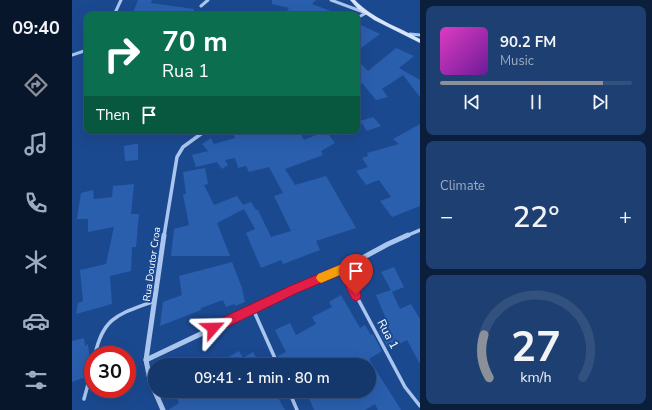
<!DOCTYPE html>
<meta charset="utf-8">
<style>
body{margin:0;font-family:"Nunito Sans",sans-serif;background:#1d3f72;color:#f1f3f6;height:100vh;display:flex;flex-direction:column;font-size:15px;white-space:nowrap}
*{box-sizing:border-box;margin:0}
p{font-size:13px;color:#9dacc2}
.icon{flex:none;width:22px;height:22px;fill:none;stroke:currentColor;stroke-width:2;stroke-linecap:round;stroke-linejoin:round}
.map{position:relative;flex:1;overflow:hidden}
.panel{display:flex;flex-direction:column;gap:6px;padding:6px;background:#0b1e3b;width:232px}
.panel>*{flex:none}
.banner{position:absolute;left:12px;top:12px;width:276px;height:122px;border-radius:8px;box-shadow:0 4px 16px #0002,0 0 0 1px #33517f;background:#0b6e4f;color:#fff;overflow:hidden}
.speed{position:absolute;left:12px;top:346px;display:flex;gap:8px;font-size:20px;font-weight:700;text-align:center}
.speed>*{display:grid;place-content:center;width:52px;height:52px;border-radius:50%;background:#14376c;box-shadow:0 4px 16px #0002,0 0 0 1px #33517f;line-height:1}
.speed .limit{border:6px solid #d22;background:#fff;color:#111}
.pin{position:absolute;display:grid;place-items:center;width:34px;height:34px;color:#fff;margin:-41px -17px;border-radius:50% 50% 50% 0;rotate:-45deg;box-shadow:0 0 4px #0007}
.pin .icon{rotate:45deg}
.me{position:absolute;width:44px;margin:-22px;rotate:65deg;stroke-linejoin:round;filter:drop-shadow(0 0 3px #0008)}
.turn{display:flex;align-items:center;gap:14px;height:84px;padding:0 12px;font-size:18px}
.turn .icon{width:52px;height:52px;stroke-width:2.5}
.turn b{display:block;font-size:28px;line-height:34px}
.then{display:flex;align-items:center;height:38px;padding:0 12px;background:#0003;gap:8px;font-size:15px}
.big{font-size:30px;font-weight:600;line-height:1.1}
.panel .card{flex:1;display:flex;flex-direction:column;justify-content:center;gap:6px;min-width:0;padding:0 14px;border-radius:8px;background:#1d3f72}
.panel .dial{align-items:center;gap:0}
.dial svg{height:104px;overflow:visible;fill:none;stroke:#33517f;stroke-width:7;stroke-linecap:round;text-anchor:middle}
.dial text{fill:#f1f3f6;stroke:none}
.song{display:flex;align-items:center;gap:12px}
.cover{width:48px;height:48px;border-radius:6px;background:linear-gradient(135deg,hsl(310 70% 55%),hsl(280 70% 35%))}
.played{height:4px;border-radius:2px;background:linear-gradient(90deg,#8c9099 85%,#33517f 85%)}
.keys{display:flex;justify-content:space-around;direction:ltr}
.heat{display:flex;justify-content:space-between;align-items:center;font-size:22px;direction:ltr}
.trip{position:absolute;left:76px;top:358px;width:228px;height:40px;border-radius:20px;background:#14376c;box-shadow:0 4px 16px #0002,0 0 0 1px #33517f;font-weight:600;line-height:40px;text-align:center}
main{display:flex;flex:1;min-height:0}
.menu{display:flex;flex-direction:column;width:72px;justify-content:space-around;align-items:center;background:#08162b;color:#9dacc2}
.menu .icon{width:28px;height:28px}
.menu .selected{color:#8c9099}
.menu b{font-size:18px;color:#f1f3f6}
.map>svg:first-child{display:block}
</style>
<main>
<nav class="menu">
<b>09:40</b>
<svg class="icon selected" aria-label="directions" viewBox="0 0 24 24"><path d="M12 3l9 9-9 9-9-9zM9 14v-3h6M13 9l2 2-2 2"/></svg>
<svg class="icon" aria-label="music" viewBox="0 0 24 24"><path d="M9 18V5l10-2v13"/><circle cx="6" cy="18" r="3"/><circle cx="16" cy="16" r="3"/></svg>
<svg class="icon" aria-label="phone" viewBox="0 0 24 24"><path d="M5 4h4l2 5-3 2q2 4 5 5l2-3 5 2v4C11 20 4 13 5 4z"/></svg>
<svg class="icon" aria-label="climate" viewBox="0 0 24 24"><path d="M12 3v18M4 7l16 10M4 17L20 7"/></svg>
<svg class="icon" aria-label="car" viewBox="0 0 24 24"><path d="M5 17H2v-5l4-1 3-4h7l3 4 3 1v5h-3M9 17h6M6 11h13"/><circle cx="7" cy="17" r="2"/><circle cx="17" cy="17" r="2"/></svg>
<svg class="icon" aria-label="filters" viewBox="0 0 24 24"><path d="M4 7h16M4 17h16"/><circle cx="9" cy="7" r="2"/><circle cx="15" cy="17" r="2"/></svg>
</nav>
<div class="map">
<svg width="348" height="410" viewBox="0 0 348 410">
<rect width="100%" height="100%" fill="#1b4990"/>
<g fill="#2a5fae">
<path d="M66,0H80L79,3L122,9V15H60Z"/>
<path d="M200,0H244L240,4L267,14V15H212L217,8L200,4Z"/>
<path d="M289,25L308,34L285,51V29Z"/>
<path d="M324,48L342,56L327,68L348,80V97L331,75L310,89L316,97L304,100L290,83L285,84V60L296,71Z"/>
<path d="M301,117L309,126L295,131L288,121Z"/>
<path d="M348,124V206L320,217L308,201L319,197L307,180L294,185L284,171L296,167L290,158L296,156L295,153L327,144L321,139Z"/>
<path d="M160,131H227L232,140L254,131L263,143L249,151L251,155L213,169L223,185L254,176L284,228L244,241L248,250L211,264L209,260L189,268L174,233L183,229L172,209L145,223L158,256H99L102,229L117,225L111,194H114L111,172L133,168L136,184L132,185L142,205L165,196L171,205L179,202L184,210H186L199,237L219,231L202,196L211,193L197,167L177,172L174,166L166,168L163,158L153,160L156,165L150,169L145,162L124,167L120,155L136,151L130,144L139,138L142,144L163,138Z"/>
<path d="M62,144H66V160L53,161L52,146Z"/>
<path d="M62,184L59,214H67L64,247H60L59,271L38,276L40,304L4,314L6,303L11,301L8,270L34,264L42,227L16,232V219H5L9,193L21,190L22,199L40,197L41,186Z"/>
<path d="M160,262L170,288L173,302L163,306V304L154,307L151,300L129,308V310L88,326L91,302L110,295L107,276Z"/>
<path d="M322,267L332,287L320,292L328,309L339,304L348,319V364L335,340L321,347L319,345L316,348L307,331L317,326L304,295L319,290L309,272Z"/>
<path d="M269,295L288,328L293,325L299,335L301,334L310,351L297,359L329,410H306L303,404L293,410H242L234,391H297V365H239L237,361L228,365H209L206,356L214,352L203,330L218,323L224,335L244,324L240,317L260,307L257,302Z"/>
<path d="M12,338L13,346L16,344L18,363L14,365V377L0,382V341Z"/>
<path d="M167,351L171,358L181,352L188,365L200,359L202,365H143Z"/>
<path d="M103,391H202L213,410H96L107,403Z"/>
</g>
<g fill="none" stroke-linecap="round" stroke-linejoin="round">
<g stroke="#aac6ee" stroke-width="3.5">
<path d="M270,269L333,387L348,406"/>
<path d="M181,309L206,365"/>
<path d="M23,355C31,316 48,314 82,301"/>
<path d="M217,391L225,410"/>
<path d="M12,399L21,366"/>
</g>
<g stroke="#aac6ee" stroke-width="3">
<path d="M259,0L294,13"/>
<path d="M129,6L136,0"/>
<path d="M42,15L49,0"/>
<path d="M285,18L294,13"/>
<path d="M338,34L348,35"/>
<path d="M0,55L15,50"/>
</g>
<g stroke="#aac6ee" stroke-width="3.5">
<path d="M92,236L105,157L111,147L133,131"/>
<path d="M334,236L348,230"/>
</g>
<g stroke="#aac6ee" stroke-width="5">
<path d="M74,360L221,290L270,269L316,244L336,235"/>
<path d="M91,410L78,380L74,360L92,235"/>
</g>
<path fill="#d7e4fa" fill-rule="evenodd" d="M278,0H283C301,19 325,26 348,39V43L302,20L286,9Z"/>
</g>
<path fill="#e11d48" stroke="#92132f" d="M270,264L273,266L288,292L289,295L288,299L284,301L280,299L268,275L225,293L145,332L141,334L137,332L136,328L137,324L218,286Z"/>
<path fill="#f59e0b" d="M270,264C276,267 278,274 281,280L279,283L275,285L272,283L268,275L249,283L246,281L244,278L246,274Z"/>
<g text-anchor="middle" stroke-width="4" stroke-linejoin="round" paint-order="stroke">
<g font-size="10" fill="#fff" stroke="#1b4990">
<text transform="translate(79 264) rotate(-82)" y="4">Rua Doutor Croa</text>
</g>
<g font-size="12" fill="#fff" stroke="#1b4990">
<text transform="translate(316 334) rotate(62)" y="4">Rua 1</text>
</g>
</g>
</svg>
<div class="speed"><div class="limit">30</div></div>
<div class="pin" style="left:284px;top:295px;background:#d93025"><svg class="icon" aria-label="arrive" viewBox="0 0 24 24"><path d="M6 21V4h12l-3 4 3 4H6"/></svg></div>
<svg class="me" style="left:141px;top:328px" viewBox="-20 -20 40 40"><path d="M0-17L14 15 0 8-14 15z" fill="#e11d48" stroke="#fff" stroke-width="4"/></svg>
<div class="trip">09:41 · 1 min · 80 m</div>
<div class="banner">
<div class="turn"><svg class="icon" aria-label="right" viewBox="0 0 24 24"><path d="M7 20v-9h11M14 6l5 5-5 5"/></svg><div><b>70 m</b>Rua 1</div></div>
<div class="then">Then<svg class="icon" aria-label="arrive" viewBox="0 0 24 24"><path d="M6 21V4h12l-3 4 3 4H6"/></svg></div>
</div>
</div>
<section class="panel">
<div class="card">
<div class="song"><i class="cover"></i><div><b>90.2 FM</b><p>Music</p></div></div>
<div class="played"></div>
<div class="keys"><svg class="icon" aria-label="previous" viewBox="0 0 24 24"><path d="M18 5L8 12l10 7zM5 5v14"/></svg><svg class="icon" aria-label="pause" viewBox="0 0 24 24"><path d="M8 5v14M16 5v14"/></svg><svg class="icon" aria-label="next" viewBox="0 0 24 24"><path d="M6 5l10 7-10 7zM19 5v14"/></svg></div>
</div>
<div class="card"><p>Climate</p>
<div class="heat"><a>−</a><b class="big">22°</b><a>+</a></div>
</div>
<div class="card dial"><svg viewBox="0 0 100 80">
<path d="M14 69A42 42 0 1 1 86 69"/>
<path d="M14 69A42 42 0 0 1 10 36" stroke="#8c9099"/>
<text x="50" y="56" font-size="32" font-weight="700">27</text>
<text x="50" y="72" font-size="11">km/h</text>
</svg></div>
</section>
</main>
